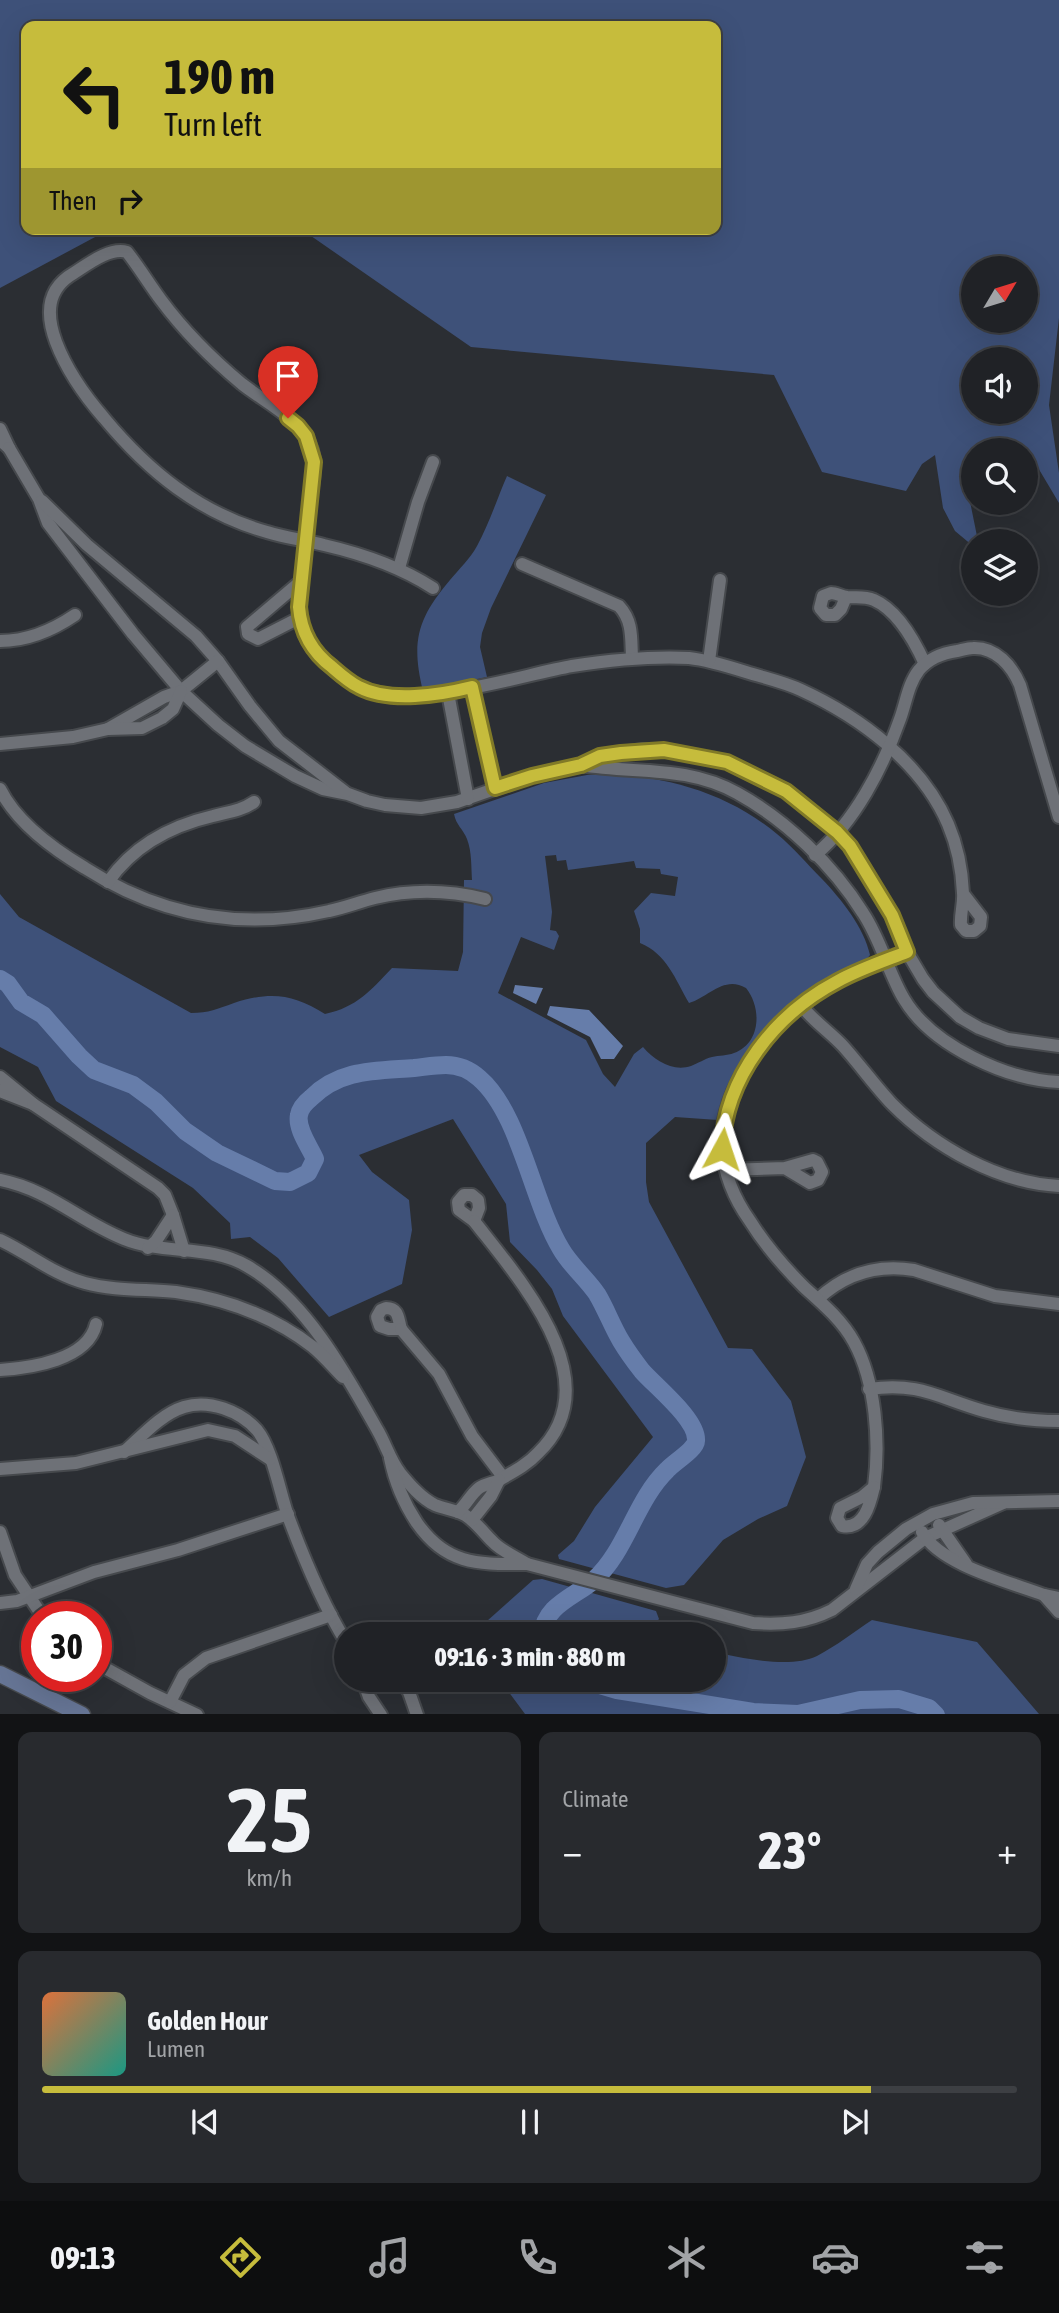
<!DOCTYPE html>
<meta charset="utf-8">
<style>
body{margin:0;font-family:"Asap Condensed",sans-serif;background:#282a2e;color:#f1f3f6;height:100vh;display:flex;flex-direction:column;font-size:26px;white-space:nowrap}
*{box-sizing:border-box;margin:0}
p{font-size:23px;color:#a2a4a7}
.icon{flex:none;width:38px;height:38px;fill:none;stroke:currentColor;stroke-width:2;stroke-linecap:round;stroke-linejoin:round}
.map{position:relative;height:1714px;overflow:hidden}
.side{display:flex;flex-direction:column;gap:18px;padding:18px;background:#121315;flex:1}
.side>*{flex:none}
.top-card{position:absolute;left:21px;top:21px;width:700px;height:214px;border-radius:14px;box-shadow:0 7px 28px #0002,0 0 0 2px #3d3f43;background:#c6bc3c;color:#111;overflow:hidden}
.needle{width:46px;rotate:52deg}
.buttons{position:absolute;left:961px;top:256px;display:grid;gap:14px}
.buttons a{display:grid;place-items:center;width:77px;height:77px;border-radius:50%;background:#202226;box-shadow:0 7px 28px #0002,0 0 0 2px #3d3f43;font-size:35px}
.speed{position:absolute;left:21px;top:1601px;display:flex;gap:14px;font-size:35px;font-weight:700;text-align:center}
.speed>*{display:grid;place-content:center;width:91px;height:91px;border-radius:50%;background:#202226;box-shadow:0 7px 28px #0002,0 0 0 2px #3d3f43;line-height:1}
.speed .limit{border:10px solid #d22;background:#fff;color:#111}
.pin{position:absolute;display:grid;place-items:center;width:60px;height:60px;color:#fff;margin:-72px -30px;border-radius:50% 50% 50% 0;rotate:-45deg;box-shadow:0 0 7px #0007}
.pin .icon{rotate:45deg}
.me{position:absolute;width:77px;margin:-38px;rotate:5deg;stroke-linejoin:round;filter:drop-shadow(0 0 5px #0008)}
.turn{display:flex;align-items:center;gap:24px;height:147px;padding:0 28px;font-size:32px}
.turn .icon{width:91px;height:91px;stroke-width:2.5}
.turn b{display:block;font-size:49px;line-height:60px}
.then{display:flex;align-items:center;height:66px;padding:0 28px;background:#0003;gap:14px;font-size:26px}
.big{font-size:52px;font-weight:800;line-height:1.1}
.side .widget{flex:1;display:flex;flex-direction:column;justify-content:center;gap:10px;min-width:0;padding:0 24px;border-radius:14px;background:#282a2e}
.side .dial{align-items:center;gap:0}
.dial b{font-size:91px;line-height:1}
.song{display:flex;align-items:center;gap:21px}
.cover{width:84px;height:84px;border-radius:10px;background:linear-gradient(135deg,hsl(20 70% 55%),hsl(170 70% 35%))}
.played{height:7px;border-radius:4px;background:linear-gradient(90deg,#c6bc3c 85%,#3d3f43 85%)}
.keys{display:flex;justify-content:space-around;direction:ltr}
.heat{display:flex;justify-content:space-between;align-items:center;font-size:38px;direction:ltr}
.side .tiles{flex:1;display:grid;gap:18px;grid-template-columns:1fr 1fr}
.widget:last-child{grid-column:span 2}
.trip{position:absolute;left:334px;top:1622px;width:392px;height:70px;border-radius:35px;background:#202226;box-shadow:0 7px 28px #0002,0 0 0 2px #3d3f43;font-weight:800;line-height:70px;text-align:center}
.menu{display:flex;height:112px;justify-content:space-around;align-items:center;background:#0d0e0f;color:#a2a4a7}
.menu .icon{width:49px;height:49px}
.menu .selected{color:#c6bc3c}
.menu b{font-size:32px;color:#f1f3f6}
.map>svg:first-child{display:block}
</style>
<div class="map">
<svg width="1059" height="1715" viewBox="0 0 1059 1715">
<rect width="100%" height="100%" fill="#2b2e33"/>
<g fill="#3e5179" fill-rule="evenodd">
<path d="M0,0H1059V318L1049,405L1059,473V503L1034,461L1026,459V450H973V464L962,462L978,541H973V546L955,531L943,508L935,455L922,464L906,491L822,472L774,375L471,347L301,229H716V26H26V229H110L0,288ZM973,268H1026V320H973ZM973,359H1026V411H973Z"/>
<path d="M507,476L546,495L491,608L482,633L480,647L487,677L423,691C411,642 417,619 450,580C459,569 470,559 477,546C489,524 497,499 507,476Z"/>
<path d="M609,774C670,777 729,794 777,834C793,847 807,864 822,879C841,899 864,927 870,955C864,965 836,974 824,981C774,1010 730,1063 718,1120L675,1117L646,1143V1182L649,1202L728,1348L752,1349L791,1401L806,1457L787,1506L758,1519L723,1540L684,1585L666,1588L559,1559L558,1555L574,1541L595,1507L653,1437L563,1316L552,1289L537,1270L510,1242L506,1204L453,1119L359,1155L372,1172L409,1200L412,1230L402,1284L329,1317L278,1258L250,1237L231,1239L230,1223L193,1188L56,1101L38,1067L0,1047V894L19,917L191,1013C209,1013 217,1009 234,1003C271,991 293,994 325,1014C357,1007 370,991 392,968L458,971L463,952L464,880H472C471,867 472,852 467,839C463,829 456,825 454,814L544,783L587,775ZM556,855L557,861L566,860L568,870L634,861L636,868L660,869L661,874L678,877L675,896L651,893L634,911L640,929V943C667,954 675,979 689,1003C709,997 724,975 746,988C762,1008 761,1043 734,1053C727,1056 719,1055 712,1057C704,1059 699,1063 691,1066C673,1072 655,1061 643,1047L634,1054L615,1087L603,1074L586,1040L498,993L521,937L554,950L559,936L556,931L550,930L552,912L545,856Z"/>
<path d="M542,1579L656,1611L659,1619L647,1634H488L487,1621L533,1580Z"/>
<path d="M872,1620L977,1642L1039,1714H525L500,1680H714V1652C741,1658 791,1669 817,1656C836,1646 854,1632 872,1620Z"/>
</g>
<g fill="#667daa">
<path d="M515,985L543,988L536,1004L513,993Z"/>
<path d="M550,1006L589,1010L623,1046L614,1059H601L590,1037L547,1015Z"/>
</g>
<g fill="none" stroke-linecap="round" stroke-linejoin="round">
<g stroke="#667daa" stroke-width="18">
<path d="M0,979L8,984L21,1002L43,1015L79,1056L94,1070L133,1085L156,1102L185,1131L217,1153L275,1181L290,1182L308,1173L315,1159C310,1147 296,1129 299,1115C300,1109 306,1102 311,1098C340,1069 375,1071 414,1068C424,1067 435,1065 446,1065C458,1065 470,1070 479,1078C520,1113 532,1201 561,1249C570,1265 586,1278 597,1294C606,1309 612,1326 621,1341C627,1351 635,1362 642,1371C655,1386 698,1420 696,1441C696,1449 673,1463 667,1470C635,1501 627,1550 594,1580C576,1596 543,1606 543,1634"/>
<path d="M583,1680L617,1690L753,1712L798,1714L860,1700L899,1699L929,1708L936,1715"/>
</g>
<g stroke="#46494d" stroke-width="16">
<g id="street">
<path d="M0,429L9,448L0,440"/>
<path d="M9,448L39,499L48,523L133,634L181,691L218,725L245,746L295,776L323,789L348,794L367,801L385,805L421,808L457,802L532,776L581,765L600,756L643,750H664L727,762L786,791L837,832L850,846L892,915L907,952L923,979L933,992L960,1017L979,1028L1008,1039L1059,1046"/>
<path d="M42,501L87,545L196,636L218,661L250,706L279,741L345,792"/>
<path d="M522,564L619,606C633,621 631,638 632,658"/>
<path d="M399,568L418,502L433,462"/>
<path d="M433,588C399,566 363,554 324,545C305,540 286,538 267,532C199,513 148,471 104,418C84,395 67,371 56,342C46,315 46,289 74,273C88,264 110,247 127,252C139,267 149,284 161,300C184,331 212,359 242,384C266,403 302,419 312,450C317,467 312,484 310,501C308,521 307,540 304,559C295,621 296,645 350,682C401,716 515,676 572,666C611,660 650,656 689,658C708,660 727,666 746,672C765,678 784,682 801,690C860,717 922,763 948,824C957,845 962,870 963,893C964,904 960,914 961,925L966,931H974L980,926L981,917L964,895"/>
<path d="M846,597L841,609L835,615H826L820,608L823,596L831,593C836,593 841,596 847,597C857,598 864,596 874,600C897,610 915,642 925,664"/>
<path d="M299,618L258,639L248,634L247,627L300,582"/>
<path d="M0,641C27,641 53,630 75,615"/>
<path d="M709,661L720,580"/>
<path d="M472,687L495,788"/>
<path d="M448,693L468,799"/>
<path d="M108,729L164,697L181,691L218,661"/>
<path d="M0,744L73,737L108,729L142,728L162,718L173,709L181,691"/>
<path d="M581,765C636,774 686,765 737,793C786,820 833,865 863,913C881,940 888,972 904,999C932,1046 1007,1080 1059,1082"/>
<path d="M0,789C17,823 53,849 85,868C160,916 241,931 329,911C344,908 359,902 375,898C412,889 448,890 485,899"/>
<path d="M815,855C855,822 883,767 900,719C906,703 908,684 919,670C929,658 943,653 957,651C962,650 968,648 973,648C996,647 1012,666 1020,685L1059,817"/>
<path d="M108,882C133,846 170,826 213,816C228,812 241,811 254,802"/>
<path d="M801,1005C813,1021 830,1032 843,1046C860,1065 875,1086 892,1104C935,1147 998,1183 1059,1186"/>
<path d="M0,1077L33,1104L0,1091"/>
<path d="M33,1104L158,1188L165,1195L173,1215"/>
<path d="M727,1170L785,1168L813,1160L817,1162L822,1172L818,1180L810,1183L785,1168"/>
<path d="M0,1180C50,1190 79,1221 124,1239C163,1255 210,1244 247,1266C306,1300 346,1374 378,1431C386,1445 390,1460 400,1473C410,1485 421,1498 435,1505C445,1509 456,1510 465,1515C476,1522 483,1532 492,1541C501,1551 516,1557 527,1564"/>
<path d="M464,1195H472L478,1200L479,1208L474,1221L459,1210L458,1202Z"/>
<path d="M0,1240C30,1254 52,1274 85,1283C115,1291 146,1289 176,1292C226,1299 273,1316 313,1347C324,1356 333,1367 343,1377"/>
<path d="M148,1248L156,1241L173,1215L184,1251"/>
<path d="M818,1299C845,1274 877,1264 914,1270L995,1296L1059,1304"/>
<path d="M386,1308C399,1308 398,1319 401,1329H389L380,1326L377,1317L381,1310Z"/>
<path d="M401,1329L439,1374L472,1436L503,1477"/>
<path d="M0,1370C31,1368 88,1360 96,1324"/>
<path d="M869,1389C921,1382 938,1398 984,1411C1008,1418 1034,1421 1059,1421"/>
<path d="M124,1452C141,1437 161,1414 184,1407C209,1399 240,1411 257,1430C272,1448 280,1493 288,1516C304,1559 322,1603 346,1642"/>
<path d="M390,1458C395,1483 403,1502 417,1523C447,1566 479,1564 527,1564L753,1623C782,1625 806,1623 832,1610L925,1538L1003,1503"/>
<path d="M0,1469L76,1463L208,1430L235,1436L270,1459"/>
<path d="M874,1487C880,1443 876,1382 854,1342C842,1320 822,1303 804,1287C784,1267 765,1245 750,1221C735,1200 724,1174 722,1147C719,1087 771,1022 820,991C847,974 878,964 907,952"/>
<path d="M874,1487C870,1504 864,1530 842,1526L837,1518L840,1508L862,1497Z"/>
<path d="M458,1512C466,1505 471,1494 479,1488C485,1484 493,1483 499,1480C513,1472 527,1465 538,1453C612,1382 520,1280 474,1221"/>
<path d="M472,1520L491,1496L499,1480"/>
<path d="M939,1525L966,1564"/>
<path d="M0,1532L15,1575L43,1617"/>
<path d="M922,1532C940,1565 1010,1582 1044,1595"/>
<path d="M856,1589L867,1564L878,1552L906,1529L933,1514L973,1503L1059,1501"/>
<path d="M1059,1598L1044,1595L1059,1612"/>
<path d="M0,1603L17,1601L94,1572L178,1550L288,1514"/>
<path d="M96,1663L150,1693L197,1715"/>
<path d="M363,1680L369,1697L381,1715"/>
<path d="M400,1680L409,1692L417,1715"/>
<path d="M170,1702L184,1675L206,1658L331,1615"/>
</g>
</g>
<g stroke="#46494d" stroke-width="19">
<path id="secondary" d="M0,1674L82,1715"/>
</g>
<use href="#street" stroke="#6e7177" stroke-width="12"/>
<use href="#secondary" stroke="#667595" stroke-width="16"/>
</g>
<g fill="none" stroke-linecap="round" stroke-linejoin="round">
<g stroke="#817a27" stroke-width="18">
<path id="route" d="M288,418L298,426L306,436L314,462L299,607C301,632 312,652 332,667C340,674 349,682 359,687C389,703 440,695 472,687L495,788L532,776L581,765L600,756L621,753L664,750L727,762L786,791L837,832L850,846L892,915L907,952C884,961 860,969 838,981C775,1014 725,1077 722,1149"/>
</g>
<use href="#route" stroke="#c6bc3c" stroke-width="12"/>
</g>
</svg>
<div class="buttons">
<a><svg class="needle" viewBox="-14 -14 28 28"><path d="M0-13l5 13h-10z" fill="#e53935"/><path d="M0 13l5-13h-10z" fill="#a2a4a7"/></svg></a>
<a><svg class="icon" aria-label="sound" viewBox="0 0 24 24"><path d="M4 9h4l5-4v14l-5-4H4zM17 9q2 3 0 6"/></svg></a>
<a><svg class="icon" aria-label="search" viewBox="0 0 24 24"><circle cx="10" cy="10" r="6"/><path d="M15 15l6 6"/></svg></a>
<a><svg class="icon" aria-label="layers" viewBox="0 0 24 24"><path d="M12 4l9 5-9 5-9-5zM3 14l9 5 9-5"/></svg></a>
</div>
<div class="speed"><div class="limit">30</div></div>
<div class="pin" style="left:288px;top:418px;background:#d93025"><svg class="icon" aria-label="arrive" viewBox="0 0 24 24"><path d="M6 21V4h12l-3 4 3 4H6"/></svg></div>
<svg class="me" style="left:722px;top:1149px" viewBox="-20 -20 40 40"><path d="M0-17L14 15 0 8-14 15z" fill="#c6bc3c" stroke="#fff" stroke-width="4"/></svg>
<div class="trip">09:16 · 3 min · 880 m</div>
<div class="top-card">
<div class="turn"><svg class="icon" aria-label="left" viewBox="0 0 24 24"><path d="M17 20v-9H6M10 6l-5 5 5 5"/></svg><div><b>190 m</b>Turn left</div></div>
<div class="then">Then<svg class="icon" aria-label="right" viewBox="0 0 24 24"><path d="M7 20v-9h11M14 6l5 5-5 5"/></svg></div>
</div>
</div>
<section class="side">
<div class="tiles">
<div class="widget dial"><b>25</b><p>km/h</p></div>
<div class="widget"><p>Climate</p>
<div class="heat"><a>−</a><b class="big">23°</b><a>+</a></div>
</div>
<div class="widget">
<div class="song"><i class="cover"></i><div><b>Golden Hour</b><p>Lumen</p></div></div>
<div class="played"></div>
<div class="keys"><svg class="icon" aria-label="previous" viewBox="0 0 24 24"><path d="M18 5L8 12l10 7zM5 5v14"/></svg><svg class="icon" aria-label="pause" viewBox="0 0 24 24"><path d="M8 5v14M16 5v14"/></svg><svg class="icon" aria-label="next" viewBox="0 0 24 24"><path d="M6 5l10 7-10 7zM19 5v14"/></svg></div>
</div>
</div>
</section>
<nav class="menu">
<b>09:13</b>
<svg class="icon selected" aria-label="directions" viewBox="0 0 24 24"><path d="M12 3l9 9-9 9-9-9zM9 14v-3h6M13 9l2 2-2 2"/></svg>
<svg class="icon" aria-label="music" viewBox="0 0 24 24"><path d="M9 18V5l10-2v13"/><circle cx="6" cy="18" r="3"/><circle cx="16" cy="16" r="3"/></svg>
<svg class="icon" aria-label="phone" viewBox="0 0 24 24"><path d="M5 4h4l2 5-3 2q2 4 5 5l2-3 5 2v4C11 20 4 13 5 4z"/></svg>
<svg class="icon" aria-label="climate" viewBox="0 0 24 24"><path d="M12 3v18M4 7l16 10M4 17L20 7"/></svg>
<svg class="icon" aria-label="car" viewBox="0 0 24 24"><path d="M5 17H2v-5l4-1 3-4h7l3 4 3 1v5h-3M9 17h6M6 11h13"/><circle cx="7" cy="17" r="2"/><circle cx="17" cy="17" r="2"/></svg>
<svg class="icon" aria-label="filters" viewBox="0 0 24 24"><path d="M4 7h16M4 17h16"/><circle cx="9" cy="7" r="2"/><circle cx="15" cy="17" r="2"/></svg>
</nav>
